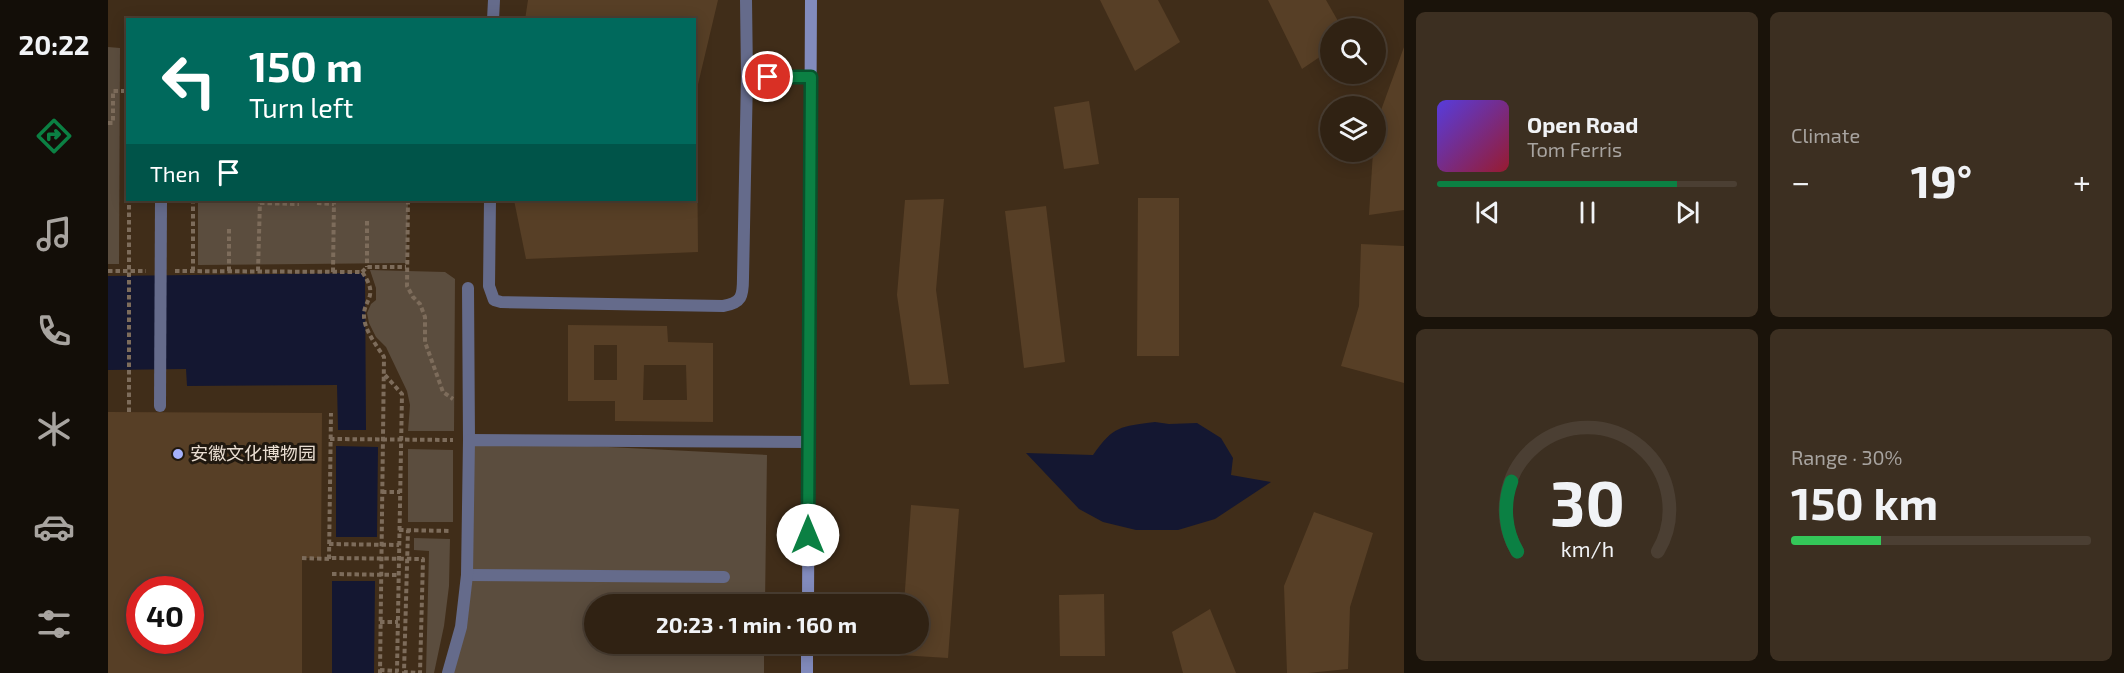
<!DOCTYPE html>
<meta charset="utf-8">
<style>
body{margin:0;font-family:"Exo 2","Noto Sans SC",sans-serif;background:#3c2f21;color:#f1f3f6;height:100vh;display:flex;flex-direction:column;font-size:22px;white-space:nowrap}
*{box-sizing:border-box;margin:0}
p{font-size:20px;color:#a8a4a0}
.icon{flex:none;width:33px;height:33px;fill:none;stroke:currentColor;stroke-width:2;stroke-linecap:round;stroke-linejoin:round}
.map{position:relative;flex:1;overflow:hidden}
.side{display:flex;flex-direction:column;gap:12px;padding:12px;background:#1a130a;width:720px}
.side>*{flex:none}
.banner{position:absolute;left:18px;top:18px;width:570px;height:183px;border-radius:0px;box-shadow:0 3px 15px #0003,0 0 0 2px #4b3f33;background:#00695c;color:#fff;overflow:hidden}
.buttons{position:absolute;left:1212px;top:18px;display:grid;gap:12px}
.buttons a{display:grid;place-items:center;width:66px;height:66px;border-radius:50%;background:#302213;box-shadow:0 3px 15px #0003,0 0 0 2px #4b3f33;font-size:30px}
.speed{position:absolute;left:18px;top:576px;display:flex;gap:12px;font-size:30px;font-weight:700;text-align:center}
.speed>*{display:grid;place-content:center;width:78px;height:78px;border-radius:50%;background:#302213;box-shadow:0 3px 15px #0003,0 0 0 2px #4b3f33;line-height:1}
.speed .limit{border:9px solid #d22;background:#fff;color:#111}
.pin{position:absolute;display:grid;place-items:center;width:51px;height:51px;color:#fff;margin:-26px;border:3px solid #fff;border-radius:50%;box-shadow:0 2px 6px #0007}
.me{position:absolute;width:66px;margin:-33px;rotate:0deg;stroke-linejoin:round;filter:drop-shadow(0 0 4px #0008)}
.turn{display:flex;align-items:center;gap:21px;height:126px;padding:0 24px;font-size:27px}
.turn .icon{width:78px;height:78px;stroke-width:2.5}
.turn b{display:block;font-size:42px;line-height:51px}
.then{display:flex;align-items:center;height:57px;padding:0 24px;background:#0003;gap:12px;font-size:22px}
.big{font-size:45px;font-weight:700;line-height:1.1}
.side .card{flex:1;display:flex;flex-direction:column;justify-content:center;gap:9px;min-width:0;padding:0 21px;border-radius:9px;background:#3c2f21}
.side .dial{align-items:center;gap:0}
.dial svg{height:156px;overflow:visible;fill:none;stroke:#4b3f33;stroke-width:7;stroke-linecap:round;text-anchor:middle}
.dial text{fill:#f1f3f6;stroke:none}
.song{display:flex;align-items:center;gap:18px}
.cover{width:72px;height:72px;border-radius:9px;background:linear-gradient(135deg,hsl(250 70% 55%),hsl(350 70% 35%))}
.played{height:6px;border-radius:3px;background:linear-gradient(90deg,#0b8043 80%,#4b3f33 80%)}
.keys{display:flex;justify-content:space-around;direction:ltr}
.heat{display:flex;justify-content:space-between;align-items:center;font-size:33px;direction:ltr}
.charge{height:9px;border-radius:4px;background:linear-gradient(90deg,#34c759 30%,#4b3f33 0)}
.side .tiles{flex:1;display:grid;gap:12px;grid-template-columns:repeat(2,1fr)}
.trip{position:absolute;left:476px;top:594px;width:345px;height:60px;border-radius:30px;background:#302213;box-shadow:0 3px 15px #0003,0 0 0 2px #4b3f33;font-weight:700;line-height:60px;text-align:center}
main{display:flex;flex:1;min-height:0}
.tab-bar{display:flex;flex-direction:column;width:108px;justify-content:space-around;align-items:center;background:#130e08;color:#a8a4a0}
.tab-bar .icon{width:42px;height:42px}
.tab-bar .active{color:#0b8043}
.tab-bar b{font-size:27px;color:#f1f3f6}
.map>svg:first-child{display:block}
</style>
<main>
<nav class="tab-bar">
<b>20:22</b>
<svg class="icon active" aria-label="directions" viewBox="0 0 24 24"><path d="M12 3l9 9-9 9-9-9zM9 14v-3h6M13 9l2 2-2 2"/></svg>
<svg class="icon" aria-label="music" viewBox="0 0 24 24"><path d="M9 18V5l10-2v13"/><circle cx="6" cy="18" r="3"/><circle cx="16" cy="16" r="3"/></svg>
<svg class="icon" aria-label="phone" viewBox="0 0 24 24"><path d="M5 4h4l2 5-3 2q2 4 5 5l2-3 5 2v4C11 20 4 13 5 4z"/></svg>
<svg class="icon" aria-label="climate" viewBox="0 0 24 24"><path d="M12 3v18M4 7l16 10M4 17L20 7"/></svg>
<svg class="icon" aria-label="car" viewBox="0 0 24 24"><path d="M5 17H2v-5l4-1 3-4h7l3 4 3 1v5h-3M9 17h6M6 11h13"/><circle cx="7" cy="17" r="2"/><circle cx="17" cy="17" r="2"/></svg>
<svg class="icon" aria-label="filters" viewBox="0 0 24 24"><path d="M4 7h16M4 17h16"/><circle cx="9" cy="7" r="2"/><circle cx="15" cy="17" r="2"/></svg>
</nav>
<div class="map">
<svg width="1296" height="673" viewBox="0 0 1296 673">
<rect width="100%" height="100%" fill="#402d19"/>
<g fill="#5b4d3e">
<path d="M0,47L12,48L11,264H0Z"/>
<path d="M90,200H325V202H300L298,263L90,265Z"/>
<path d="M262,270L337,272L347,279L346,431H300L302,405L299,391L278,347L268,337L261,323L259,313L263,304L268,300V288Z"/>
<path d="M361,440L659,455L657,604H486V644H656V673H338L353,627Z"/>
<path d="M300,449L345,450V522H300Z"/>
<path d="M306,538L342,539L341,586L336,626L326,673H318L321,551L306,550Z"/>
</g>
<g fill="#141731">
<path d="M257,273L258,430H230L229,385L79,386L78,369L0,370V276Z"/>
<path d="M1047,422L1061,424L1089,423L1113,438L1125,458L1123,475L1163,482L1107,519L1070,530H1028L995,522L971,509L918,453L985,455C1006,425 1012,427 1047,422Z"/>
<path d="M228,446L270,447L269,537H228Z"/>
<path d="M224,581H267L266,673H224Z"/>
</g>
<g fill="#573f26" fill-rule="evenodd">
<path d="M420,0H610L587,97L586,20H417Z"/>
<path d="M992,0H1050L1072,42L1027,71Z"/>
<path d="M1160,0H1218L1234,28H1222V50L1194,69Z"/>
<path d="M1296,47V210L1261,215L1265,152H1268V124Z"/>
<path d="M981,101L991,164L956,169L946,107Z"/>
<path d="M586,140H589L590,252L418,259L406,200H586Z"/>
<path d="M1030,198H1071V356H1029Z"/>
<path d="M836,199L828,290L841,384L802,385L789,295L797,200Z"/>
<path d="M938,206L957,362L916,368L897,211Z"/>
<path d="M1253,244L1296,246V383L1233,366L1251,306Z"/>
<path d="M460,325L559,326L560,342L605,343V422L507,421V401H460ZM486,345H509V380H486ZM536,365H578L579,400H535Z"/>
<path d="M0,412L214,413L213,558H194V673H0ZM32,590H82V640H32Z"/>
<path d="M803,505L851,509L840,658L792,655L793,644H810V604H796Z"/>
<path d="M1206,512L1265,533L1242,607L1240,669L1200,673H1179L1176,586Z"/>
<path d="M996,594L997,656H952L951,595Z"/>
<path d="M1102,609L1128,673H1075L1064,632Z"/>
</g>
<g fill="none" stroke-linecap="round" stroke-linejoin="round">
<g stroke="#7d6c5b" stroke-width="4" stroke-dasharray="4.5 3" stroke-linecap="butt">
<path d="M0,123H5V91H20"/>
<path d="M300,200L299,286L305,297L312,304L317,317V342L335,392L345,399"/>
<path d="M152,203L191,204"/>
<path d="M209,203L226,204"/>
<path d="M259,221V267"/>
<path d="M0,271H38"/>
<path d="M67,271L254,272C274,300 251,299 257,323C260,335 269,346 276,357L272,673"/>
<path d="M85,271V200"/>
<path d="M121,271V228"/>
<path d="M150,271L152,200"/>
<path d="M225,272L226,200"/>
<path d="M254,272L259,267H298"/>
<path d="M21,412V200"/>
<path d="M222,439L345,440"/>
<path d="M274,492H292"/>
<path d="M291,530L343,531"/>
<path d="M221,544L291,545"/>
<path d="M194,558L221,559L224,558L315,559L312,673L296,672L300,530"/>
<path d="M221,559L223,413"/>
<path d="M224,574L291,575"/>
<path d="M272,622H290"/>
<path d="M272,670L289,671L294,394L276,374"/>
</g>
<g stroke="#656b8b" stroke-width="12">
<path d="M385,20L386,0"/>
<path d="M639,76L703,77"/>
<path d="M382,200L381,286L386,300L393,302L615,306C634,303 635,296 635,278L639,76L638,0"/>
<path d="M360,288L361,440"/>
<path d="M359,575L616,577"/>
<path d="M340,673L353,627L359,575L361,440L701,442"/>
</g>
<path stroke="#656b8b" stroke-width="12" d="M52,406L53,200"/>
<g stroke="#828bbd" stroke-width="12">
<path d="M700,604L703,0"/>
<path d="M699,673V644"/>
</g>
</g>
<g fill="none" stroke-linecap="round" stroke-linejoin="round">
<g stroke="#07532c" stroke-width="15">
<path id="route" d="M660,77H703L700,535"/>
</g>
<use href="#route" stroke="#0b8043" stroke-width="10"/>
</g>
<circle fill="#a5b1fc" stroke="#20180f" stroke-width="2" cx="70" cy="454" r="6"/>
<g text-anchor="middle" stroke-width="6" stroke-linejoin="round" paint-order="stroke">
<g font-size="18" fill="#e9ddd1" stroke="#20180f" text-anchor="start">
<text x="82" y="460">安徽文化博物园</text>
</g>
</g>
</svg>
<div class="buttons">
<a><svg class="icon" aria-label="search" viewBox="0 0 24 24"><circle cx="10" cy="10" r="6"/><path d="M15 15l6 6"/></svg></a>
<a><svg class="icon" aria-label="layers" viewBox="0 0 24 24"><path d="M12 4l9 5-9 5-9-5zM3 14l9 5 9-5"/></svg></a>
</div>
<div class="speed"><div class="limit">40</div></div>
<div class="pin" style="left:660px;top:77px;background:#d93025"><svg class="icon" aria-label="arrive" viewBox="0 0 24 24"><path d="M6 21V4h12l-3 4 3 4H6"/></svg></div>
<svg class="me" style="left:700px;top:535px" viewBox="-20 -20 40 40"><circle r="19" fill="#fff"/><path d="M0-13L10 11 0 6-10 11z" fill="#0b8043"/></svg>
<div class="trip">20:23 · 1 min · 160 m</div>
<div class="banner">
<div class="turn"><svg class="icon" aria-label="left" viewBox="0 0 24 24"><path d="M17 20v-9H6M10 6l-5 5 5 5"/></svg><div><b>150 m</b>Turn left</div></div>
<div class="then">Then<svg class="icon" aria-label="arrive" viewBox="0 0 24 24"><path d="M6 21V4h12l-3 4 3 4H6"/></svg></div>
</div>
</div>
<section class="side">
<div class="tiles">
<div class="card">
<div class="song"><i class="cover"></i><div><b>Open Road</b><p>Tom Ferris</p></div></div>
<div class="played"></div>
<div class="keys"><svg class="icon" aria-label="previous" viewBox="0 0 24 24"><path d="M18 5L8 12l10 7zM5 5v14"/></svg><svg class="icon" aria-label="pause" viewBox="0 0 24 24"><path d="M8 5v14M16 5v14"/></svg><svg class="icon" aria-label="next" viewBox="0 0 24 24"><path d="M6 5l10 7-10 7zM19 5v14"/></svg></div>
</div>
<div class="card"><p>Climate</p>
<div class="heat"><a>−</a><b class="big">19°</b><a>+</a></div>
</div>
<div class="card dial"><svg viewBox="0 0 100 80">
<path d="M14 69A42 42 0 1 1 86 69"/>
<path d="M14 69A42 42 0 0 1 11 33" stroke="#0b8043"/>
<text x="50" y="56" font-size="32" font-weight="700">30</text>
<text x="50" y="72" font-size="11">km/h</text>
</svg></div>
<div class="card"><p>Range · 30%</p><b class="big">150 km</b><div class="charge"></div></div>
</div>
</section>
</main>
